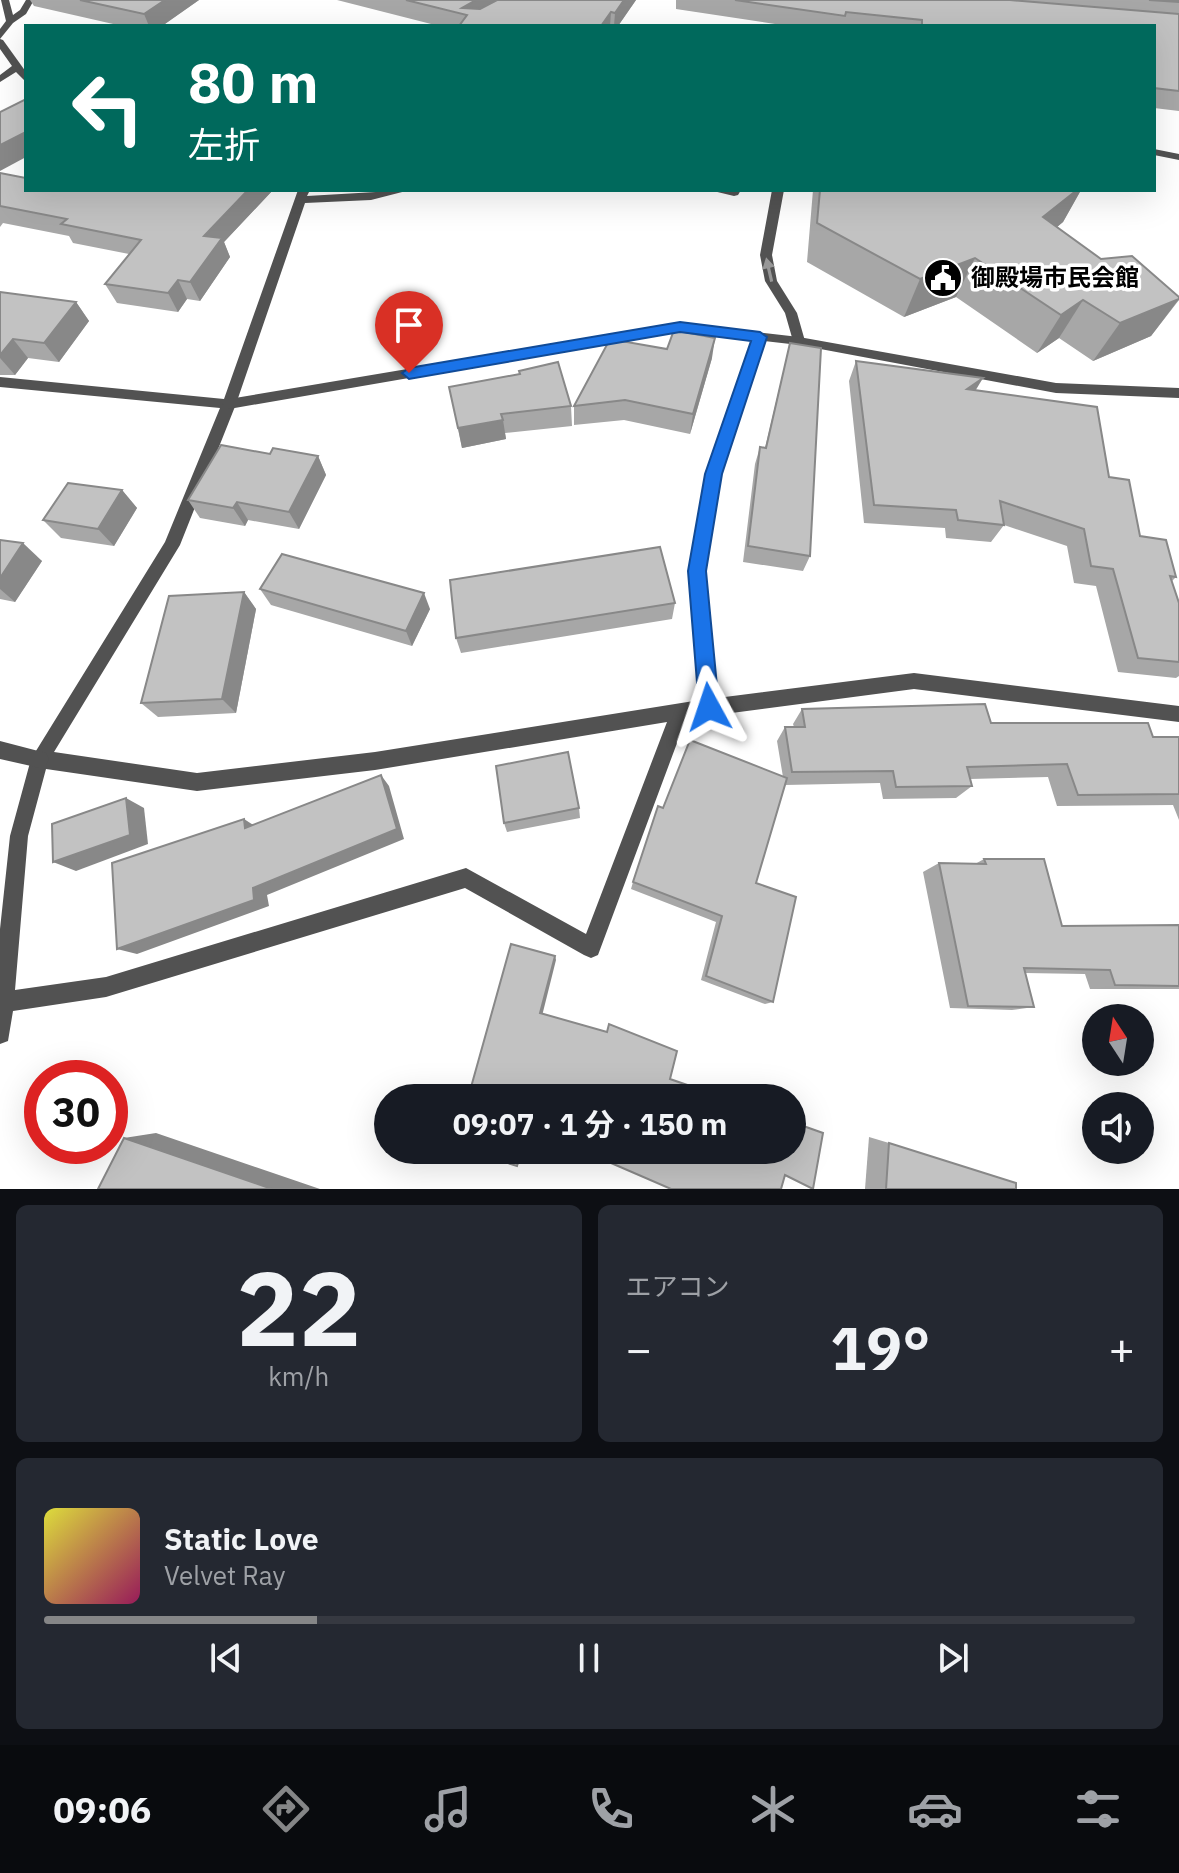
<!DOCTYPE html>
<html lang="ja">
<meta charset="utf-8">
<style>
body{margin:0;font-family:"IBM Plex Sans","Noto Sans JP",sans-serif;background:#242831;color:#f1f3f6;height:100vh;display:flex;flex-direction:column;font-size:30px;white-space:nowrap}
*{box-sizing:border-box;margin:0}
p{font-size:26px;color:#9ea1a6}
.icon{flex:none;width:44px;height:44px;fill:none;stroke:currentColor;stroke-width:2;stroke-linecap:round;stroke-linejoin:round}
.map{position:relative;height:1189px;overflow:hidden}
.panel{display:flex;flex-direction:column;gap:16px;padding:16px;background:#0d0f14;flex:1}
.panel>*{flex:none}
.hud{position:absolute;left:24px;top:24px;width:1132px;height:168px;border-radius:0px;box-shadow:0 8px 32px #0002;background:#00695c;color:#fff;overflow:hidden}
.needle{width:52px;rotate:348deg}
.fabs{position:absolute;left:1082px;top:1004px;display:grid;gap:16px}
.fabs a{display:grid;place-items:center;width:72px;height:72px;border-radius:50%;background:#171b24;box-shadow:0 8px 32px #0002;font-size:40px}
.speed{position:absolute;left:24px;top:1060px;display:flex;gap:16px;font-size:40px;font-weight:700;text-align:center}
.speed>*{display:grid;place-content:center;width:104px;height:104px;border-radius:50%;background:#171b24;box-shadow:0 8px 32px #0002;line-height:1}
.speed .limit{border:12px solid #d22;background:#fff;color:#111}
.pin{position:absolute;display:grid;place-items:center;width:68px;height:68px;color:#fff;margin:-82px -34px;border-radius:50% 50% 50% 0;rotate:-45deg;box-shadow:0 0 8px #0007}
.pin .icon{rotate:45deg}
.me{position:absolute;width:88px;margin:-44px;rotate:355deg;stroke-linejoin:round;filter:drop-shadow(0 0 6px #0008)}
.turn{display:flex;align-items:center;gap:28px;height:168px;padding:0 32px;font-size:36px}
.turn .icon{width:104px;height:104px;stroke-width:2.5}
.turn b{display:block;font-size:56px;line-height:68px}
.big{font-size:60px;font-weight:700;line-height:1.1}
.panel .tile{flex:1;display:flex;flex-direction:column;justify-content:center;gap:12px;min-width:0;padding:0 28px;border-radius:12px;background:#242831}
.panel .dial{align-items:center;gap:0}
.dial b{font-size:104px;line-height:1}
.song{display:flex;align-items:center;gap:24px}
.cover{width:96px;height:96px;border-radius:12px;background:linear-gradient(135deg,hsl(60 70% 55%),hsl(330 70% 35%))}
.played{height:8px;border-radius:4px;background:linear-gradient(90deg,#858687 25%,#363941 25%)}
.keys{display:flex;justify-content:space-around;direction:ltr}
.heat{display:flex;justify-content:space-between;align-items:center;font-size:44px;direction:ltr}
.panel .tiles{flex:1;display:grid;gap:16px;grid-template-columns:1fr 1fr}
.tile:last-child{grid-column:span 2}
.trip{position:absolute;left:374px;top:1084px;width:432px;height:80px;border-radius:40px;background:#171b24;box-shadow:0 8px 32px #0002;font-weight:700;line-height:80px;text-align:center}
.tab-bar{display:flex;height:128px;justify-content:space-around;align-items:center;background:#090b0e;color:#9ea1a6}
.tab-bar .icon{width:56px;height:56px}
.tab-bar .on{color:#858687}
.tab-bar b{font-size:36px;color:#f1f3f6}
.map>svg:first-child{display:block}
</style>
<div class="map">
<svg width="1179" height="1189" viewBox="0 0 1179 1189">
<rect width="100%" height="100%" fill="#fff"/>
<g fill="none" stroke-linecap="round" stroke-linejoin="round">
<g fill="#525252" fill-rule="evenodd">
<path d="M1,0H9L13,15L20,10L26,0H34L26,14L13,23L0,39V29L6,21Z"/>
<path d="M0,39L3,40L26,72V82L16,72L0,82V75L12,66L0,49Z"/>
<path d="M1154,149L1179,154V160L1154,155Z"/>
<path d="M298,190H310L307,196L410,190L371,200L305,203L236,404L180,545L54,752L197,773L375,752L700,700L689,571L706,474L754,337L760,333L766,337L720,474L705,571L717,698L914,673L1179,706V722L914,689L686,719L598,955L591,958L584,955L465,888L106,997L13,1011L8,1041L0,1044V929L10,836L31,759L165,542L220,408L0,387V377L224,399ZM667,722L586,934L466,868L106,977L15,990L28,836L46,769L197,791L375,770Z"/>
<path d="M709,190H741L738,195L734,196Z"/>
<path d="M772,190H784L772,255L777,281L797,313L805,341L799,345L793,341L785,313L765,281L760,255Z"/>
</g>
<g fill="#525252" fill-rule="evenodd">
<path d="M680,323L799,337L1056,383L1179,388V398L1056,393L799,345L680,331L229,409L222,404L229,399Z"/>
<path d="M0,741L46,753L49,759L46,765L40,768L0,759Z"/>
</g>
</g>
<g fill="#a7a7a7">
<path d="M30,0H199L162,26H122L34,6Z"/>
<path d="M337,0H636L618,26H439Z"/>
<path d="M676,0H1179V111L1154,108V26H788L676,9Z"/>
<path d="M0,173L26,190H273L224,242L230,257L200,301L187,299L178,312L117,303L105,284L129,254L73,243L69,236L3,223L0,227Z"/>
<path d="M813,190H1081L1063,222L1057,227L1101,259L1179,297V300L1151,336L1093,361L1059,338L1037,353L956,297L904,317L807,262Z"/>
<path d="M0,292L76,302L89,321L59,362L28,358L15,375H0Z"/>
<path d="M790,343L810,556L803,571L743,562L755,464L760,447L765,448Z"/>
<path d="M712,358L690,434L624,420L574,425V406Z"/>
<path d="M856,361L976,390L1109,477L1140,536L1176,577L1172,581L1179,603V676L1176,678L1118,672L1096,586L1074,583L1067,546L1004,525L991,542L946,538L945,528L864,523L849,381Z"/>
<path d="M519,371L571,406L572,426L505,433L506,439L462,448L449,387L519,374Z"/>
<path d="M270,454L318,456L326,475L299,529L248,520L245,526L200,518L188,500Z"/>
<path d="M122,490L137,508L114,546L61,538L43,520Z"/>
<path d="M0,540L42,561L15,602L0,599Z"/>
<path d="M260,589L430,609L412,646L271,605Z"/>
<path d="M244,592L256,609L236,713L158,717L141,703Z"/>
<path d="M675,603L672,619L461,653L456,638Z"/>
<path d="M802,709L991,723L1153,737H1179V820L1173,805L1057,806L1048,777L970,779L972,786L956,798L883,799L880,783L785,785L756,883L773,1002L765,1004L701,980L716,922L631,889L633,882L663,808L783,777L777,741L785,727H794L793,724Z"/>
<path d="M579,808L580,818L507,832L504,823Z"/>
<path d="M984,859L1062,926L1179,925V989H1090L1085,974L1025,973L1034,1007L1012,1010L950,1008L923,872L939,863L975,864Z"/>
<path d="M869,1137L889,1143L1016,1189H865Z"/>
</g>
<g fill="#888">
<path d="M165,0H199L162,26H149L144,14Z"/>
<path d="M476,0H500L467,15L462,8Z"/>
<path d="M624,0H636L618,26H614L615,13Z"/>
<path d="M611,12L610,26H601Z"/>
<path d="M26,132V157L0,171V145Z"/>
<path d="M248,190H273L224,242L230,257L200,301L190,282L204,236Z"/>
<path d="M1077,190H1081L1063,222L1022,256L1043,217Z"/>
<path d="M975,258L956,297L904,317L920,279Z"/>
<path d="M178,280L187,299L178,312L168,293Z"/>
<path d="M1179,299L1151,336L1093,361L1120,323Z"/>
<path d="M1083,300L1059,338L1037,353L1061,315Z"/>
<path d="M76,302L89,321L59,362L44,343Z"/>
<path d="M715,338L712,358L690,434L693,414Z"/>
<path d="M13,339L28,358L15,375L0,358V355Z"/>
<path d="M983,378L971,398L967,389Z"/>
<path d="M503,420L506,439L462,448L458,428Z"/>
<path d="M318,456L326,475L299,529L289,512Z"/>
<path d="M122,490L137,508L114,546L98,529Z"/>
<path d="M237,502L248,520L245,526L233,508Z"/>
<path d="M23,543L42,561L15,602L0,589V578Z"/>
<path d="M244,592L256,609L236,713L222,699Z"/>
<path d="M424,593L430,609L412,646L406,631Z"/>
<path d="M381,775L389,786L404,839L267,895L269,906L137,954L117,949Z"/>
<path d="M126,798L144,808L148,844L76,871L53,862Z"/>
<path d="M244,819L258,828H245Z"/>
<path d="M555,956L556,960L542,1016L540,1013Z"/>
<path d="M156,1133L320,1189H272L124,1138Z"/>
<path d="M521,1150H523L521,1161L517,1166Z"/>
</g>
<g fill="#c2c2c2" stroke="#888" stroke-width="2">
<path d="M80,0H165L144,14Z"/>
<path d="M406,0H476L462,8L480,9L497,0H624L615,13L611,12L601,26H459L467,15Z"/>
<path d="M735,0H1010L1179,14V91L1154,88V26H933L922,25V20L846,12L845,16Z"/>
<path d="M1149,0H1179V2Z"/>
<path d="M26,99V132L0,145V112Z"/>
<path d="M0,173L26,178V190H248L204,236L222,238L190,282L178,280L168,293L105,284L141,240L61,224L67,219L0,206Z"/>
<path d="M820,190H1077L1043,217L1101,259L1132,256L1179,297V299L1120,323L1083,300L1061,315L975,258L920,279L817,223Z"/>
<path d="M0,292L76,302L44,343L13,339L0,355Z"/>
<path d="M674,330L715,338L693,414L625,400L574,406L610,339L667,349Z"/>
<path d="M790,343L821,348L810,556L748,546L760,447L766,448Z"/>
<path d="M856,361L983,378L967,389L1097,407L1109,477L1129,480L1140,536L1166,540L1176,577L1170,576L1179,603V662L1138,658L1113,569L1091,566L1084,529L1000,501L1004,525L958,520L956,510L874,505Z"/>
<path d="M558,362L571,406L501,414L503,420L458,428L449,387L520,374L519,371Z"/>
<path d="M221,445L270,454L273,448L318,456L289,512L237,502L233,508L188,500Z"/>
<path d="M68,483L122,490L98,529L43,520Z"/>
<path d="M0,540L23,543L0,578Z"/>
<path d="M660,547L675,603L456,638L450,580Z"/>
<path d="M282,554L424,593L406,631L260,589Z"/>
<path d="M244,592L222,699L141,703L169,596Z"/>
<path d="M985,704L991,723H1148L1153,737H1179V794L1078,795L1067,764L967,767L972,786L896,787L893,771L792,772L785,727H805L802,709Z"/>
<path d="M690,740L787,778L756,883L796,897L773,1002L706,976L722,916L633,882L658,806L663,808Z"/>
<path d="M568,752L579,808L504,823L496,766Z"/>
<path d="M381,775L397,829L253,888L254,900L117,949L112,863L244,819L245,828Z"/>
<path d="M126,798L130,835L53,862L52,824Z"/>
<path d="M984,859H1044L1062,926L1179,925V986L1115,985L1110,970L1024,968L1034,1007L968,1006L939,863L986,864Z"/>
<path d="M511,944L555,956L540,1013L607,1032L609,1024L677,1051L670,1079L725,1098H468Z"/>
<path d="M792,1122L823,1133L813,1189L785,1175L781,1189H671L581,1150H792Z"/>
<path d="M124,1138L272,1189H98Z"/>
<path d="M889,1143L1016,1183V1189H886Z"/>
<path d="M466,1150H521L517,1166Z"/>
</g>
<defs><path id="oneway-solid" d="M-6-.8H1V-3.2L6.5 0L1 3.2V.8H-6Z" transform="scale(2)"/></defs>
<use fill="#979797" href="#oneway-solid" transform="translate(769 270) rotate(-103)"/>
<path fill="#1a73e8" stroke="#114b97" stroke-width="2" d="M680,322L760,332L767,337L722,474L706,571L719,707L716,713L709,716L702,713L699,707L688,571L705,474L751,341L680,332L409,379L402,373L409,368Z"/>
<defs>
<g id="civic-disc" transform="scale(2)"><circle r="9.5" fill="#000" stroke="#fff"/><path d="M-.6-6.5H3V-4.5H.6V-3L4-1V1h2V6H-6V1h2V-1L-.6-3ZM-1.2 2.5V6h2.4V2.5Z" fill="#fff"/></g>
</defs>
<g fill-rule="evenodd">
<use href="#civic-disc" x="943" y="278"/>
</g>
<g text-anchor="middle" stroke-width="7" stroke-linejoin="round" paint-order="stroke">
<g font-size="24" font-weight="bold" fill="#000" stroke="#fff" text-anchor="start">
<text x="971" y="286">御殿場市民会館</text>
</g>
</g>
</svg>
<div class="fabs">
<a><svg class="needle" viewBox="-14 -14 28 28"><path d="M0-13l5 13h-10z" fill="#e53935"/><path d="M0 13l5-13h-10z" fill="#9ea1a6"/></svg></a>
<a><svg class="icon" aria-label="sound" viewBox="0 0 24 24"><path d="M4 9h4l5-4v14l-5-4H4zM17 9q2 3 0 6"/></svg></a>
</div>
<div class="speed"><div class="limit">30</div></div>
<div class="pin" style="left:409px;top:373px;background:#d93025"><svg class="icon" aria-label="arrive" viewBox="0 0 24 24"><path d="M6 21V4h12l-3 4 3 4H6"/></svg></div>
<svg class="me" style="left:709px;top:707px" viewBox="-20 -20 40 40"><path d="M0-17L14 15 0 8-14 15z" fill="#1a73e8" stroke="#fff" stroke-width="4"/></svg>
<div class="trip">09:07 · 1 分 · 150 m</div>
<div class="hud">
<div class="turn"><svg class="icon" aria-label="left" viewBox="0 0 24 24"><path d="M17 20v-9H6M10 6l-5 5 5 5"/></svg><div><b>80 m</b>左折</div></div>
</div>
</div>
<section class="panel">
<div class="tiles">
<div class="tile dial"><b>22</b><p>km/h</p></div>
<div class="tile"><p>エアコン</p>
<div class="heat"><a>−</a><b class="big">19°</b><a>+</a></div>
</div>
<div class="tile">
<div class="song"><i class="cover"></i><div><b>Static Love</b><p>Velvet Ray</p></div></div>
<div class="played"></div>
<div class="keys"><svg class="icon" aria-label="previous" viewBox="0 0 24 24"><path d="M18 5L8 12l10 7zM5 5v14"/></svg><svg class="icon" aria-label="pause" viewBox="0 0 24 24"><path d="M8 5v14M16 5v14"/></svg><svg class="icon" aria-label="next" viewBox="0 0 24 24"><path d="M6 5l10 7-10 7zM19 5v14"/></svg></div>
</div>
</div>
</section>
<nav class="tab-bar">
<b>09:06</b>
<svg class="icon on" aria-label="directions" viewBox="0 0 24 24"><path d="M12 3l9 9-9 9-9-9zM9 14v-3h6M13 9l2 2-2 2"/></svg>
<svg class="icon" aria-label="music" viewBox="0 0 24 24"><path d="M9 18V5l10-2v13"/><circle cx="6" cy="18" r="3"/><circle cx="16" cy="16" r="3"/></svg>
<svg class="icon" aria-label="phone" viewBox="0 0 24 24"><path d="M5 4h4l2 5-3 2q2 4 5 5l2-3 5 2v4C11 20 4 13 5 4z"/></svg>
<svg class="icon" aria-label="climate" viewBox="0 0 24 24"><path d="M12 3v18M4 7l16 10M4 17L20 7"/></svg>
<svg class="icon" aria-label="car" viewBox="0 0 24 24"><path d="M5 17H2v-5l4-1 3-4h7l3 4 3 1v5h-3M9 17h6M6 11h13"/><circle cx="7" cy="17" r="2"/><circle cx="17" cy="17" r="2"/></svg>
<svg class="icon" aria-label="filters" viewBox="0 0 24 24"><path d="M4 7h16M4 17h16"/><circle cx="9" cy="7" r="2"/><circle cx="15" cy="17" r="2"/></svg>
</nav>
